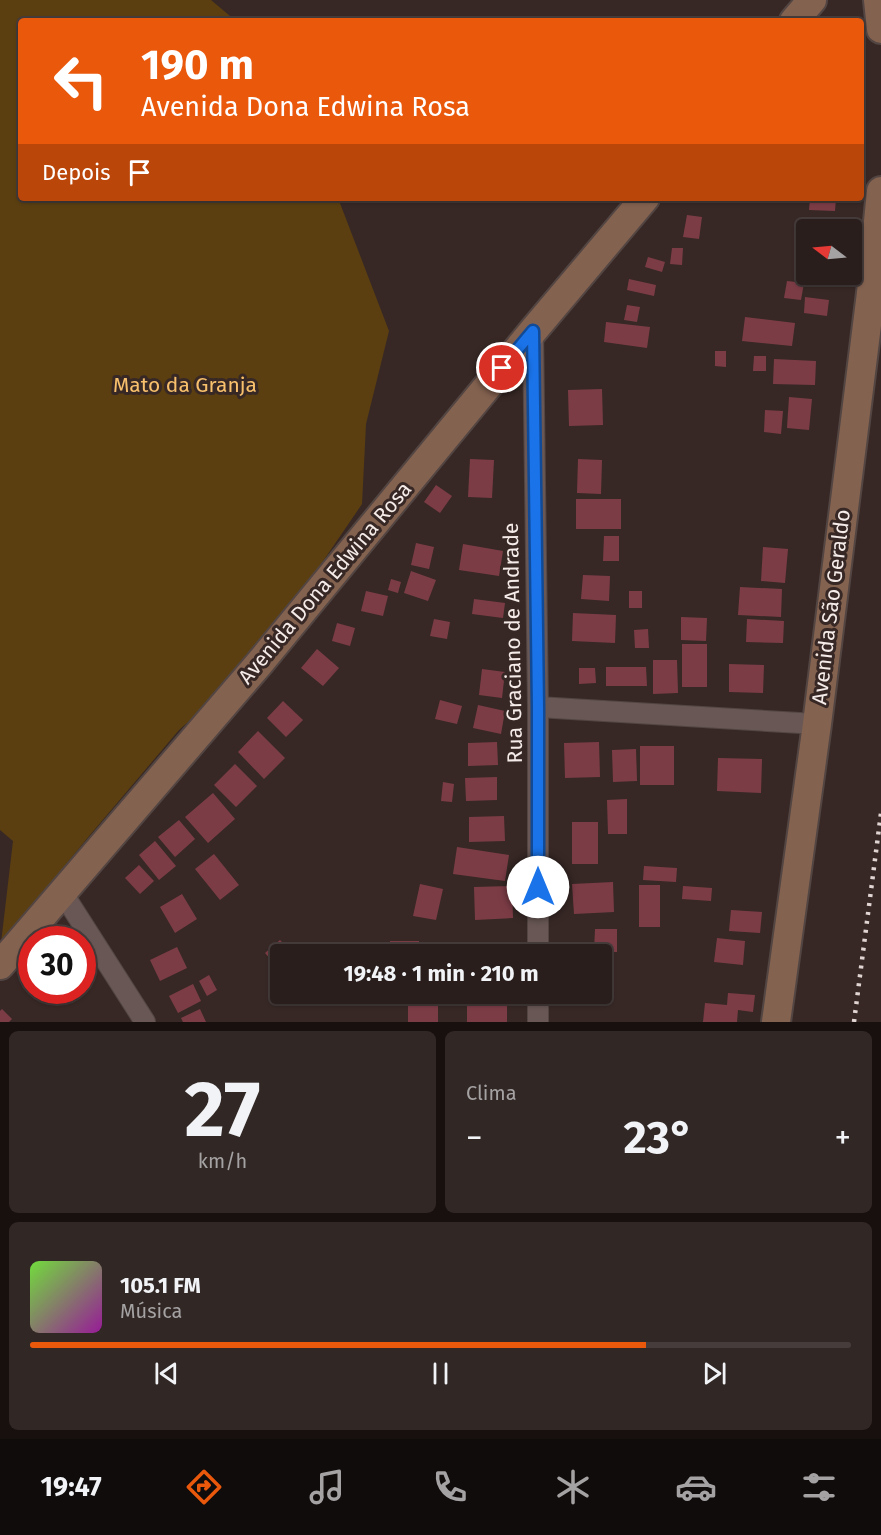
<!DOCTYPE html>
<html lang="pt">
<meta charset="utf-8">
<style>
body{margin:0;font-family:"Fira Sans",sans-serif;background:#312725;color:#f1f3f6;height:100vh;display:flex;flex-direction:column;font-size:22px;white-space:nowrap}
*{box-sizing:border-box;margin:0}
p{font-size:20px;color:#a5a2a3}
.icon{flex:none;width:33px;height:33px;fill:none;stroke:currentColor;stroke-width:2;stroke-linecap:round;stroke-linejoin:round}
.map{position:relative;height:1022px;overflow:hidden}
.side{display:flex;flex-direction:column;gap:9px;padding:9px;background:#17100f;flex:1}
.side>*{flex:none}
.hud{position:absolute;left:18px;top:18px;width:846px;height:183px;border-radius:6px;box-shadow:0 2px 4px #0004,0 0 0 2px #453c3b;background:#ea580c;color:#fff;overflow:hidden}
.needle{width:39px;rotate:286deg}
.buttons{position:absolute;left:796px;top:219px;display:grid;gap:12px}
.buttons a{display:grid;place-items:center;width:66px;height:66px;border-radius:6px;background:#291e1c;box-shadow:0 2px 4px #0004,0 0 0 2px #453c3b;font-size:30px}
.speed{position:absolute;left:18px;top:926px;display:flex;gap:12px;font-size:30px;font-weight:700;text-align:center}
.speed>*{display:grid;place-content:center;width:78px;height:78px;border-radius:50%;background:#291e1c;box-shadow:0 2px 4px #0004,0 0 0 2px #453c3b;line-height:1}
.speed .limit{border:9px solid #d22;background:#fff;color:#111}
.pin{position:absolute;display:grid;place-items:center;width:51px;height:51px;color:#fff;margin:-26px;border:3px solid #fff;border-radius:50%;box-shadow:0 2px 6px #0007}
.me{position:absolute;width:66px;margin:-33px;rotate:0deg;stroke-linejoin:round;filter:drop-shadow(0 0 4px #0008)}
.turn{display:flex;align-items:center;gap:21px;height:126px;padding:0 24px;font-size:27px}
.turn .icon{width:78px;height:78px;stroke-width:2.5}
.turn b{display:block;font-size:42px;line-height:51px}
.then{display:flex;align-items:center;height:57px;padding:0 24px;background:#0003;gap:12px;font-size:22px}
.big{font-size:45px;font-weight:700;line-height:1.1}
.side .widget{flex:1;display:flex;flex-direction:column;justify-content:center;gap:9px;min-width:0;padding:0 21px;border-radius:9px;background:#312725}
.side .dial{align-items:center;gap:0}
.dial b{font-size:78px;line-height:1}
.song{display:flex;align-items:center;gap:18px}
.cover{width:72px;height:72px;border-radius:9px;background:linear-gradient(135deg,hsl(100 70% 55%),hsl(300 70% 35%))}
.played{height:6px;border-radius:3px;background:linear-gradient(90deg,#ea580c 75%,#453c3b 75%)}
.keys{display:flex;justify-content:space-around;direction:ltr}
.heat{display:flex;justify-content:space-between;align-items:center;font-size:33px;direction:ltr}
.side .tiles{flex:1;display:grid;gap:9px;grid-template-columns:1fr 1fr}
.widget:last-child{grid-column:span 2}
.trip{position:absolute;left:270px;top:944px;width:342px;height:60px;border-radius:6px;background:#291e1c;box-shadow:0 2px 4px #0004,0 0 0 2px #453c3b;font-weight:700;line-height:60px;text-align:center}
.dock{display:flex;height:96px;justify-content:space-around;align-items:center;background:#100c0b;color:#a5a2a3}
.dock .icon{width:42px;height:42px}
.dock .active{color:#ea580c}
.dock b{font-size:27px;color:#f1f3f6}
.map>svg:first-child{display:block}
</style>
<div class="map">
<svg width="881" height="1022" viewBox="0 0 881 1022">
<rect width="100%" height="100%" fill="#372825"/>
<path fill="#5b3f11" d="M0,0H211L236,21H21V198H338L389,331L366,424L362,504L253,664L179,730L90,835L1,943L13,841L0,830Z"/>
<g fill="#7c3c46">
<path d="M810,198H836L835,211L809,210Z"/>
<path d="M687,215L702,217L699,239L683,237Z"/>
<path d="M672,248H683L682,265L670,264Z"/>
<path d="M648,257L665,262L662,272L645,267Z"/>
<path d="M799,259L807,260V274H828L827,281L797,278Z"/>
<path d="M629,279L656,285L654,296L627,290Z"/>
<path d="M787,281L804,283L801,300L784,298Z"/>
<path d="M805,297L829,300L827,316L804,313Z"/>
<path d="M627,305L640,307L637,322L624,320Z"/>
<path d="M745,317L795,323L792,346L742,341Z"/>
<path d="M606,322L650,327L647,348L604,342Z"/>
<path d="M715,351H726V367L715,366Z"/>
<path d="M754,356H766V371H753Z"/>
<path d="M774,359L816,361L815,385L773,384Z"/>
<path d="M602,389L603,425L569,426L568,390Z"/>
<path d="M789,397L812,399L809,430L787,428Z"/>
<path d="M765,410L783,411L781,434L764,432Z"/>
<path d="M470,459L494,460L492,498L468,497Z"/>
<path d="M578,459L602,460L601,494L577,493Z"/>
<path d="M436,485L452,496L440,513L424,502Z"/>
<rect x="576" y="499" width="45" height="30"/>
<path d="M604,536H619V561H603Z"/>
<path d="M416,543L434,547L429,569L411,565Z"/>
<path d="M463,544L503,551L499,576L459,570Z"/>
<path d="M763,547L788,549L785,583L761,581Z"/>
<path d="M411,571L436,580L428,601L404,593Z"/>
<path d="M583,575L610,576L609,601L581,599Z"/>
<path d="M391,579L401,582L398,593L388,590Z"/>
<path d="M740,587L782,589L781,617L738,615Z"/>
<path d="M366,591L388,596L383,616L361,611Z"/>
<rect x="629" y="591" width="13" height="17"/>
<path d="M474,599L505,603L503,618L472,614Z"/>
<path d="M573,613L616,615L615,643L572,641Z"/>
<path d="M681,617L707,618L706,641L681,640Z"/>
<path d="M434,619L450,622L447,639L430,636Z"/>
<path d="M747,619L784,621L783,643L746,642Z"/>
<path d="M337,623L355,628L350,646L332,641Z"/>
<path d="M648,629L649,648H635L634,630Z"/>
<rect x="682" y="644" width="25" height="43"/>
<path d="M317,649L339,668L323,686L301,668Z"/>
<path d="M653,660H677L678,693L653,694Z"/>
<path d="M729,664L764,665L763,693L729,692Z"/>
<path d="M606,667H646L647,686H606Z"/>
<path d="M579,668H595L596,683L579,684Z"/>
<path d="M482,669L505,672L502,698L479,695Z"/>
<path d="M440,700L462,706L457,724L435,719Z"/>
<path d="M283,701L303,720L286,737L267,718Z"/>
<path d="M478,705L505,711L501,734L473,728Z"/>
<path d="M258,731L285,758L264,779L238,752Z"/>
<path d="M497,742L498,765L468,766V743Z"/>
<path d="M599,742L600,777L565,778L564,743Z"/>
<rect x="640" y="746" width="34" height="39"/>
<path d="M636,749L637,781L613,782L612,750Z"/>
<path d="M718,758L762,759L761,793L717,791Z"/>
<path d="M235,764L257,786L236,807L214,785Z"/>
<path d="M497,777V800L466,801L465,778Z"/>
<path d="M443,782L454,784L452,802L441,801Z"/>
<path d="M213,793L235,819L208,843L185,817Z"/>
<path d="M627,799V834H608L607,800Z"/>
<path d="M504,816L505,841L469,842V817Z"/>
<path d="M179,820L195,839L175,857L158,837Z"/>
<rect x="572" y="822" width="26" height="42"/>
<path d="M155,841L176,866L159,880L139,855Z"/>
<path d="M457,847L509,855L505,881L453,874Z"/>
<path d="M214,854L239,885L220,900L195,869Z"/>
<path d="M139,865L154,881L140,894L125,878Z"/>
<path d="M644,866L677,868L676,882L643,880Z"/>
<path d="M613,882L614,912L574,914L572,884Z"/>
<path d="M420,884L443,889L436,920L413,916Z"/>
<rect x="639" y="885" width="21" height="42"/>
<path d="M512,886L513,918L475,920L474,887Z"/>
<path d="M683,886L712,888L711,901L682,899Z"/>
<path d="M182,894L197,919L175,933L160,907Z"/>
<path d="M731,910L762,912L760,933L729,931Z"/>
<path d="M595,929H617V952H594Z"/>
<path d="M717,938L745,941L743,965L714,962Z"/>
<path d="M280,940L293,954H280V970L265,953Z"/>
<path d="M390,941H419V954H391Z"/>
<path d="M177,947L187,968L160,981L150,960Z"/>
<path d="M209,975L217,990L207,996L199,981Z"/>
<path d="M193,984L201,1001L178,1013L169,996Z"/>
<path d="M48,990H67L53,999Z"/>
<path d="M728,993L755,995L753,1012L738,1010L737,1022H703L705,1003L727,1005Z"/>
<rect x="467" y="996" width="40" height="26"/>
<rect x="408" y="1001" width="30" height="21"/>
<path d="M2,1009L12,1019L9,1022H0V1011Z"/>
<path d="M200,1009L206,1022H183L181,1018Z"/>
</g>
<g fill="none" stroke-linecap="round" stroke-linejoin="round">
<g stroke="#524542" stroke-width="22">
<g id="street">
<path d="M533,331L538,707V954"/>
<path d="M538,707L817,724"/>
<path d="M62,892L145,1022"/>
<path d="M538,993V1022"/>
</g>
</g>
<g stroke="#524542" stroke-width="32">
<g id="secondary">
<path d="M878,0L881,29"/>
<path d="M794,21L812,0"/>
<path d="M0,965L258,665L533,331L645,198"/>
<path d="M776,1022L817,724L871,293L881,191"/>
</g>
</g>
<use href="#street" stroke="#685754" stroke-width="20"/>
<use href="#secondary" stroke="#846250" stroke-width="28"/>
<path stroke="#e0d5d2" stroke-width="4.5" stroke-dasharray="3 6" stroke-linecap="butt" d="M854,1022L881,813"/>
</g>
<g fill="none" stroke-linecap="round" stroke-linejoin="round">
<g stroke="#114b97" stroke-width="15">
<path id="route" d="M502,368L533,331L538,707V887"/>
</g>
<use href="#route" stroke="#1a73e8" stroke-width="10"/>
</g>
<g text-anchor="middle" stroke-width="6" stroke-linejoin="round" paint-order="stroke">
<g font-size="21" fill="#f8c06c" stroke="#372825">
<text x="185" y="392">Mato da Granja</text>
</g>
<g font-size="21" fill="#f5ebe8" stroke="#372825">
<text transform="translate(325 583) rotate(-50)" y="7">Avenida Dona Edwina Rosa</text>
<text transform="translate(831 607) rotate(-83)" y="7">Avenida São Geraldo</text>
<text transform="translate(513 643) rotate(-91)" y="7">Rua Graciano de Andrade</text>
</g>
</g>
</svg>
<div class="buttons">
<a><svg class="needle" viewBox="-14 -14 28 28"><path d="M0-13l5 13h-10z" fill="#e53935"/><path d="M0 13l5-13h-10z" fill="#a5a2a3"/></svg></a>
</div>
<div class="speed"><div class="limit">30</div></div>
<div class="pin" style="left:502px;top:368px;background:#d93025"><svg class="icon" aria-label="arrive" viewBox="0 0 24 24"><path d="M6 21V4h12l-3 4 3 4H6"/></svg></div>
<svg class="me" style="left:538px;top:887px" viewBox="-20 -20 40 40"><circle r="19" fill="#fff"/><path d="M0-13L10 11 0 6-10 11z" fill="#1a73e8"/></svg>
<div class="trip">19:48 · 1 min · 210 m</div>
<div class="hud">
<div class="turn"><svg class="icon" aria-label="left" viewBox="0 0 24 24"><path d="M17 20v-9H6M10 6l-5 5 5 5"/></svg><div><b>190 m</b>Avenida Dona Edwina Rosa</div></div>
<div class="then">Depois<svg class="icon" aria-label="arrive" viewBox="0 0 24 24"><path d="M6 21V4h12l-3 4 3 4H6"/></svg></div>
</div>
</div>
<section class="side">
<div class="tiles">
<div class="widget dial"><b>27</b><p>km/h</p></div>
<div class="widget"><p>Clima</p>
<div class="heat"><a>−</a><b class="big">23°</b><a>+</a></div>
</div>
<div class="widget">
<div class="song"><i class="cover"></i><div><b>105.1 FM</b><p>Música</p></div></div>
<div class="played"></div>
<div class="keys"><svg class="icon" aria-label="previous" viewBox="0 0 24 24"><path d="M18 5L8 12l10 7zM5 5v14"/></svg><svg class="icon" aria-label="pause" viewBox="0 0 24 24"><path d="M8 5v14M16 5v14"/></svg><svg class="icon" aria-label="next" viewBox="0 0 24 24"><path d="M6 5l10 7-10 7zM19 5v14"/></svg></div>
</div>
</div>
</section>
<nav class="dock">
<b>19:47</b>
<svg class="icon active" aria-label="directions" viewBox="0 0 24 24"><path d="M12 3l9 9-9 9-9-9zM9 14v-3h6M13 9l2 2-2 2"/></svg>
<svg class="icon" aria-label="music" viewBox="0 0 24 24"><path d="M9 18V5l10-2v13"/><circle cx="6" cy="18" r="3"/><circle cx="16" cy="16" r="3"/></svg>
<svg class="icon" aria-label="phone" viewBox="0 0 24 24"><path d="M5 4h4l2 5-3 2q2 4 5 5l2-3 5 2v4C11 20 4 13 5 4z"/></svg>
<svg class="icon" aria-label="climate" viewBox="0 0 24 24"><path d="M12 3v18M4 7l16 10M4 17L20 7"/></svg>
<svg class="icon" aria-label="car" viewBox="0 0 24 24"><path d="M5 17H2v-5l4-1 3-4h7l3 4 3 1v5h-3M9 17h6M6 11h13"/><circle cx="7" cy="17" r="2"/><circle cx="17" cy="17" r="2"/></svg>
<svg class="icon" aria-label="filters" viewBox="0 0 24 24"><path d="M4 7h16M4 17h16"/><circle cx="9" cy="7" r="2"/><circle cx="15" cy="17" r="2"/></svg>
</nav>
